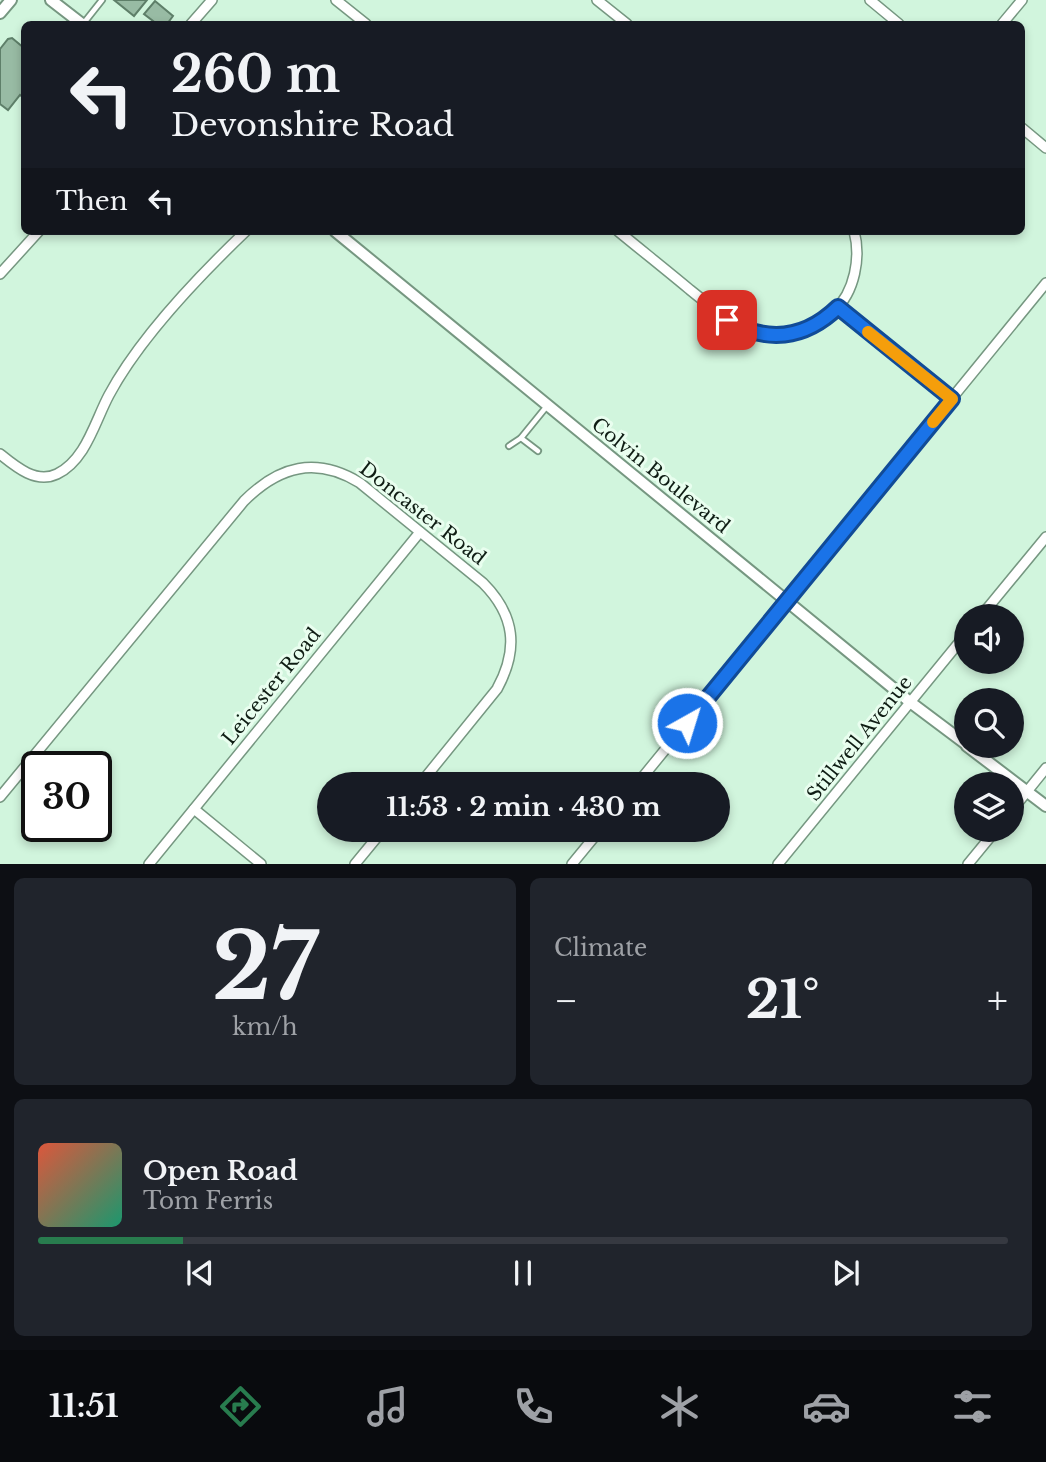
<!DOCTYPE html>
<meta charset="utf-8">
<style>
body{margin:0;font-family:"Libre Baskerville",serif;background:#20242c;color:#f1f3f6;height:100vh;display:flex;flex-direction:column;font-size:26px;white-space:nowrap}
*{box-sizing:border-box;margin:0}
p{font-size:23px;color:#9ea1a6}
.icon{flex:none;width:38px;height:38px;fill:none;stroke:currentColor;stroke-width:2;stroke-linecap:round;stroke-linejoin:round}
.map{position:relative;height:864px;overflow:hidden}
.drawer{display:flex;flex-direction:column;gap:14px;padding:14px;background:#0d0f14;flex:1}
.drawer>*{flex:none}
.banner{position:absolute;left:21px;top:21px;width:1004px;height:214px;border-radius:10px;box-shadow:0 4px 10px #0003;background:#171b24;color:#f1f3f6;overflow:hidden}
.fabs{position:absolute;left:954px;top:604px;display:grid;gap:14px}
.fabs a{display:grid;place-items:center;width:70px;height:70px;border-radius:50%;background:#171b24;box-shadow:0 4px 10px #0003;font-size:35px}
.speed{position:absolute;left:21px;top:751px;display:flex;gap:14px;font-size:35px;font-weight:700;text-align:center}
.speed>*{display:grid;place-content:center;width:91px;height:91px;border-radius:50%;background:#171b24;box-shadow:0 4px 10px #0003;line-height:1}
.speed .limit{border:4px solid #111;border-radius:10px;background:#fff;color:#111}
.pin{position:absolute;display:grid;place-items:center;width:60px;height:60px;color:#fff;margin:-30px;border-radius:14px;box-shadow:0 4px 10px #0006}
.me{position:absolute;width:77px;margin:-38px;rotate:39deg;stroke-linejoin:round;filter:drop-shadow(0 0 5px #0008)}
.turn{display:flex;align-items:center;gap:24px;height:147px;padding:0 35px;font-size:32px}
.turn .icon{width:91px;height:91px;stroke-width:2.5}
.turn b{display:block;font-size:49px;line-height:60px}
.then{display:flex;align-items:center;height:66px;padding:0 35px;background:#0003;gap:14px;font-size:26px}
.big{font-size:52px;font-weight:700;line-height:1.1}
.drawer .card{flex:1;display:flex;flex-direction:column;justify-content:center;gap:10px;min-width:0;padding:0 24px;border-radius:10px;background:#20242c}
.drawer .dial{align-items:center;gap:0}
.dial b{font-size:91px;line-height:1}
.song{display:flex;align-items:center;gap:21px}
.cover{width:84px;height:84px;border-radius:10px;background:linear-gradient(135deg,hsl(10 70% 55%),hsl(160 70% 35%))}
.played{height:7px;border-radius:4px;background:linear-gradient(90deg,#287c4e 15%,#363941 15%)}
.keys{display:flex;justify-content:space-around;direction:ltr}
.heat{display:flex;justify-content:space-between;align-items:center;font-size:38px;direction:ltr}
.drawer .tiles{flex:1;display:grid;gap:14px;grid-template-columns:1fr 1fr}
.card:last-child{grid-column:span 2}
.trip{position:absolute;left:317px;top:772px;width:413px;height:70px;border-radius:35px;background:#171b24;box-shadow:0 4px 10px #0003;font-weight:700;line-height:70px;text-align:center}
.tabs{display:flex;height:112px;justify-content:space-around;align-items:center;background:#090b0e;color:#9ea1a6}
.tabs .icon{width:49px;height:49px}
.tabs .on{color:#287c4e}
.tabs b{font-size:32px;color:#f1f3f6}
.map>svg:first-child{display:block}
</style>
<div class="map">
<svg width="1046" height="864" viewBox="0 0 1046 864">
<rect width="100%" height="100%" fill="#d1f5dd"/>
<g fill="#98bba4" stroke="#5e7f69" stroke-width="2">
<path d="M114,0H147L134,16Z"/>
<path d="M155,1L173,16L167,24H157L144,14Z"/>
<path d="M12,38L24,48V98L20,95L8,110L0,104V49L8,39Z"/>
</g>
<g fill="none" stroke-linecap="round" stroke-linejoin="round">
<g stroke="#769781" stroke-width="8">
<g id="service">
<path d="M83,24L102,0"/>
<path d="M509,446L521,438"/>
<path d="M538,451L521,438L547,406"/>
</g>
</g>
<g stroke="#769781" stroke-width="12">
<g id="minor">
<path d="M336,0L366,24"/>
<path d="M597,0L627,24"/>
<path d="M870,0L899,24"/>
<path d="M191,24L212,0"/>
<path d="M1002,24L1022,0"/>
<path d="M1022,128L1046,148"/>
<path d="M618,231C641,250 665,269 689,289C736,327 777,361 834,311C855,292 861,257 854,231"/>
<path d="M0,274L39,231"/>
<path d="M838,307L952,399"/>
<path d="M0,454C16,467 36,484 57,474C86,460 95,421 109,395C139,339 200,275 246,231"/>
<path d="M981,616L1046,537"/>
<path d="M637,784L1046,283"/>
<path d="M0,797L244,501C279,466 316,456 360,483L483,583C515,615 519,649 497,689L420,784"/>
<path d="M194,809L261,864"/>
<path d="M1012,810L1046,768"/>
<path d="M149,864L420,532"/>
<path d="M355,864L383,830"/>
<path d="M572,864L600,830"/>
<path d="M778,864L966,634"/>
<path d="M968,864L996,830"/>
</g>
</g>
<g stroke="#769781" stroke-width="14">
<g id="tertiary">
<path d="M51,0L82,24"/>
<path d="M0,13L11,0"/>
<path d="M335,231L910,702L966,744"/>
<path d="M967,746L1046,806"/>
</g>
</g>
<use href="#service" stroke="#fff" stroke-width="4.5"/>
<use href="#minor" stroke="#fff" stroke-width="9"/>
<use href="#tertiary" stroke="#fff" stroke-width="10"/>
</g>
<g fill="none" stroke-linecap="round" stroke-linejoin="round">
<g stroke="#114b97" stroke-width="18">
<path id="route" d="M687,723L952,399L838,307C804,340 766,343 727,320"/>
</g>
<use href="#route" stroke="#1a73e8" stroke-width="12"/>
<path stroke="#f59e0b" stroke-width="12" d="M868,332L952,399L933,422"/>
</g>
<g text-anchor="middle" stroke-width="6" stroke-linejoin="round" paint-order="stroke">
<g font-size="19" fill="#0f1d14" stroke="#e9feef">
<text transform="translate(661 475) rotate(39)" y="7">Colvin Boulevard</text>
<text transform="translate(423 513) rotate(38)" y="7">Doncaster Road</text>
<text transform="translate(271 686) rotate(-51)" y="7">Leicester Road</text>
<text transform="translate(859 738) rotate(-51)" y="7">Stillwell Avenue</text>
</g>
</g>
</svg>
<div class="fabs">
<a><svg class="icon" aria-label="sound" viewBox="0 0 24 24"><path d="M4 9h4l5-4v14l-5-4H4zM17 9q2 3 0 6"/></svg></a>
<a><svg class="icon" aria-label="search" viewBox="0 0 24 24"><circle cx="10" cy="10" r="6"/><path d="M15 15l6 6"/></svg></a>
<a><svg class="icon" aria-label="layers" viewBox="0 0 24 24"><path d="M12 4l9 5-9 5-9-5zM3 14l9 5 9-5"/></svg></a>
</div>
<div class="speed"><div class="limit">30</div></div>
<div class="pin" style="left:727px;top:320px;background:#d93025"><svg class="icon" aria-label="arrive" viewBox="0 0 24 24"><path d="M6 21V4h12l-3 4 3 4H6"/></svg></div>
<svg class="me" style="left:687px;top:723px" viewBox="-20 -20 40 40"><circle r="17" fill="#1a73e8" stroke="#fff" stroke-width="3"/><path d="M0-11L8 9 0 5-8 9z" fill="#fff"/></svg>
<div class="trip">11:53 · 2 min · 430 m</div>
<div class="banner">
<div class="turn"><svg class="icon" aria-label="left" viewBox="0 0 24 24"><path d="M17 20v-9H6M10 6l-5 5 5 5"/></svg><div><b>260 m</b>Devonshire Road</div></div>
<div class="then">Then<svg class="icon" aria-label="left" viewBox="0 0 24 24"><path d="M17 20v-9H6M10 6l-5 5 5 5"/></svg></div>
</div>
</div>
<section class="drawer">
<div class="tiles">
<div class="card dial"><b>27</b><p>km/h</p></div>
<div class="card"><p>Climate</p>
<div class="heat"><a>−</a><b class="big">21°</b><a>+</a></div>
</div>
<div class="card">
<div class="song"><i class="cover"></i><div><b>Open Road</b><p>Tom Ferris</p></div></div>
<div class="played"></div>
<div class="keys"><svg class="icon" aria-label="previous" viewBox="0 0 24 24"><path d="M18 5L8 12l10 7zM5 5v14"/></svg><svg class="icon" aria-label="pause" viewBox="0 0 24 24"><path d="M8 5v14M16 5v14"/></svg><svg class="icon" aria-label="next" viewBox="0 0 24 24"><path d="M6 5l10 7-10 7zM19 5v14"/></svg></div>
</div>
</div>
</section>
<nav class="tabs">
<b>11:51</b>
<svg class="icon on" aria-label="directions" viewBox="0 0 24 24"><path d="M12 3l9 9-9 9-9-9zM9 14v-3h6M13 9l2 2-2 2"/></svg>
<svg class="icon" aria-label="music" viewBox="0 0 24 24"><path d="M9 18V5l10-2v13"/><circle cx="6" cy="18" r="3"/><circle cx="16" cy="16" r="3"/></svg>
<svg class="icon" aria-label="phone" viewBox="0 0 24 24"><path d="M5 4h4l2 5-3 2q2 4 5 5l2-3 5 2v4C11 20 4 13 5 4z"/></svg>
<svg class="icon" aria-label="climate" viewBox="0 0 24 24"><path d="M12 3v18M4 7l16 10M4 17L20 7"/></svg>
<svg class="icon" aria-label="car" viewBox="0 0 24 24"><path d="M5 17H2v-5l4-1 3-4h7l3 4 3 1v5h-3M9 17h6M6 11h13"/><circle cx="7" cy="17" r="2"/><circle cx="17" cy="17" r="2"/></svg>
<svg class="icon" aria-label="filters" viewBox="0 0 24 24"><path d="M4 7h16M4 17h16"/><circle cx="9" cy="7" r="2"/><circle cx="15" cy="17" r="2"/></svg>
</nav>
